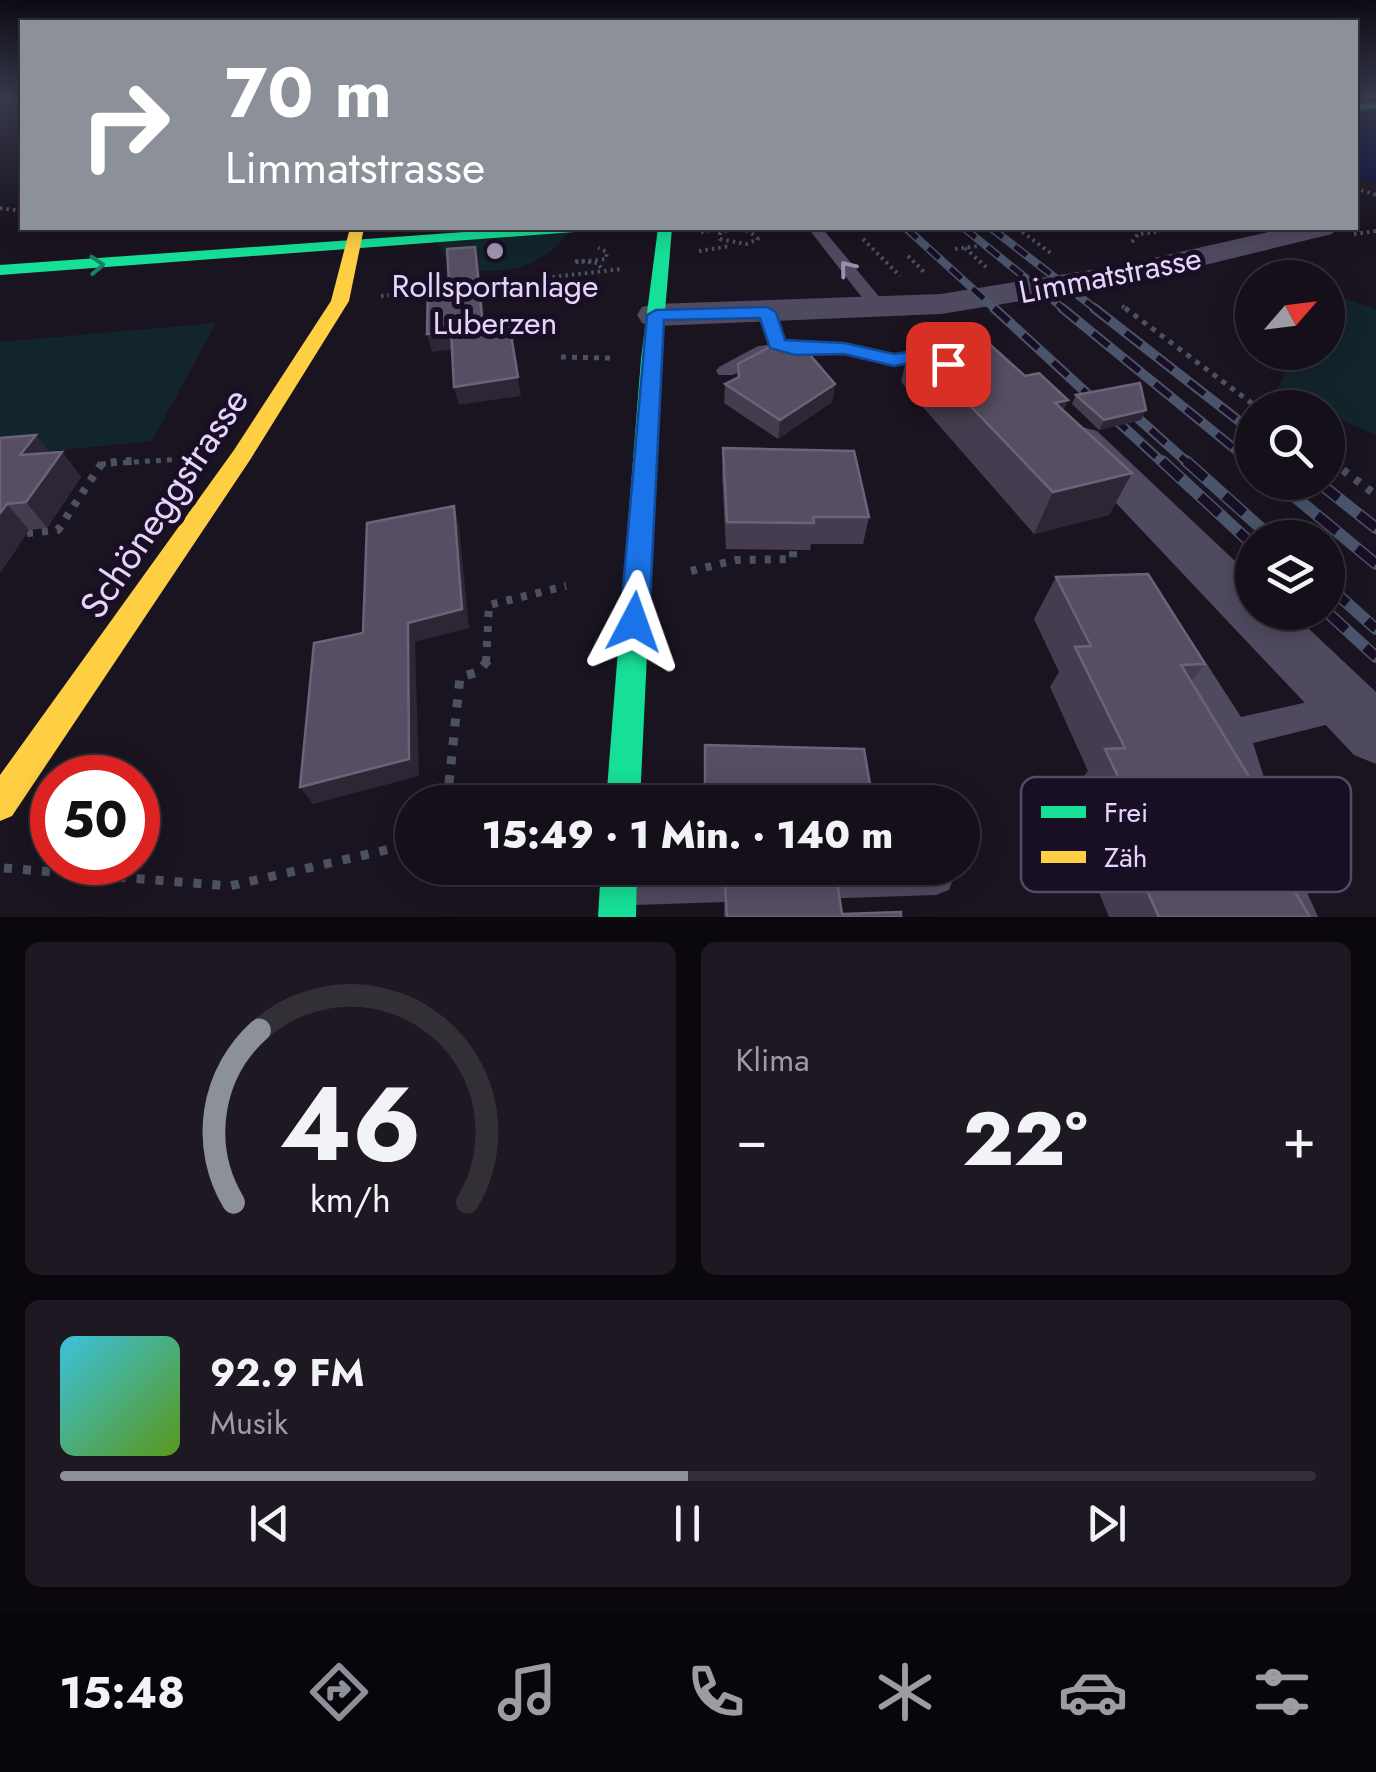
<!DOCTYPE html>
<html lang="de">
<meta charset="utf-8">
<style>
body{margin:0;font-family:Jost,sans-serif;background:#1d1821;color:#f1f3f6;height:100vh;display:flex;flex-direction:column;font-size:38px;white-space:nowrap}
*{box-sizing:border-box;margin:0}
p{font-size:32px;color:#9d9ca2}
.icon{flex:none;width:55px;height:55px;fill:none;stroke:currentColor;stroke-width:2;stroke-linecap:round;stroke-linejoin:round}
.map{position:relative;height:917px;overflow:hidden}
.side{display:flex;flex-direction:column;gap:25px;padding:25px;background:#0b080d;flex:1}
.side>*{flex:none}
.banner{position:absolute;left:20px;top:20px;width:1338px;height:210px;border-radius:0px;box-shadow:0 5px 25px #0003,0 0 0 2px #332f37;background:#8c9099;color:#fff;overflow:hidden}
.needle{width:65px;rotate:62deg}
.fabs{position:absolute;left:1235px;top:260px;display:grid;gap:20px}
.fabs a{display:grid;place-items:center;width:110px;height:110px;border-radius:50%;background:#140f18;box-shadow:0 5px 25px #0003,0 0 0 2px #332f37;font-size:50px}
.speed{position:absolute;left:30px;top:755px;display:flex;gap:20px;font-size:50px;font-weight:700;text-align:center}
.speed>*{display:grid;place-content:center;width:130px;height:130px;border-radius:50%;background:#140f18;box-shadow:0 5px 25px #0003,0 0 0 2px #332f37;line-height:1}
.speed .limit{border:15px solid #d22;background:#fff;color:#111}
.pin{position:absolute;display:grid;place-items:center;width:85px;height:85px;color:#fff;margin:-42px;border-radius:20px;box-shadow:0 5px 15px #0006}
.me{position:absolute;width:110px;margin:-55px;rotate:4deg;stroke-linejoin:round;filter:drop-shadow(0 0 8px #0008)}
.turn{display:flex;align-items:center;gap:35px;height:210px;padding:0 40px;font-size:45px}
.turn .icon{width:130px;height:130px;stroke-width:2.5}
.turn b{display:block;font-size:70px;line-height:85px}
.big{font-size:75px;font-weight:800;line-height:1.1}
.side .tile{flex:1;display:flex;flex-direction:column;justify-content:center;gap:15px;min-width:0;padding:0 35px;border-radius:15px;background:#1d1821}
.side .dial{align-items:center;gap:0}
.dial svg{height:260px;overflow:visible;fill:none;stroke:#332f37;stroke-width:7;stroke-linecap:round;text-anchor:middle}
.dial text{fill:#f1f3f6;stroke:none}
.song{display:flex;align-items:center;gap:30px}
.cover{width:120px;height:120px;border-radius:15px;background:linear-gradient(135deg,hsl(190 70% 55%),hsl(90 70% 35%))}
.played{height:10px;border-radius:5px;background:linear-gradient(90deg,#8c9099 50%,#332f37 50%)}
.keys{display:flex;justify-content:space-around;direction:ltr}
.heat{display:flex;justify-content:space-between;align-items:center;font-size:55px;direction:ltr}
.side .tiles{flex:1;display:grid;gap:25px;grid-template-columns:1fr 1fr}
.tile:last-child{grid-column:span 2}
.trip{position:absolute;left:395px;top:785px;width:585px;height:100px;border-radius:50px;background:#140f18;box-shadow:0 5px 25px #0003,0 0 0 2px #332f37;font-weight:800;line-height:100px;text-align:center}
.menu{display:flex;height:160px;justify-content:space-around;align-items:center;background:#08060a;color:#9d9ca2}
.menu .icon{width:70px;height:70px}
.menu .selected{color:#8c9099}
.menu b{font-size:45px;color:#f1f3f6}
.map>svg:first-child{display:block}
</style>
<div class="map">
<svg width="1376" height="917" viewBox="0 0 1376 917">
<rect width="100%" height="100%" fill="#1a1420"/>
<g fill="#13252c">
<path d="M439,228H571C545,271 494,278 449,265L438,244Z"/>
<path d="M1328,293L1376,309V435L1328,415V408L1308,407L1274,394L1297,353L1328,352Z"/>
<path d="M216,323L152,441L0,456V342Z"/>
</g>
<path fill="#0c103f" d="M1355,111L1376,117V183L1355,176Z"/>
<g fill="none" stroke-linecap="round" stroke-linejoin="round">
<g stroke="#4c5162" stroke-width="4" stroke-dasharray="2.5 4" stroke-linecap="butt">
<path d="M1355,188L1376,195"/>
<path d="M22,196V203"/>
<path d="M0,208L22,211"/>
<path d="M1017,228L1052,254"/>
<path d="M701,232C722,228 742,222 758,239L746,244L720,239V233L734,228"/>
<path d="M1354,234L1376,231"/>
<path d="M863,239L900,276"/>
<path d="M1132,242L1138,234L1156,232"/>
<path d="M965,248L986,267"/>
<path d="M955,249L978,246"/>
<path d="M699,251L731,246"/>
<path d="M908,256L925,273"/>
<path d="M575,261L598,263L603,271"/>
<path d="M576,262L606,259L607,252L598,248"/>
<path d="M475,286L621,269"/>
<path d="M381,296L433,290"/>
<path d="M1122,306L1128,310"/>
</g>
<g stroke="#4c5162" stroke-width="5" stroke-dasharray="5 6" stroke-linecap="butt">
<path d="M1125,308L1258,408"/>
<path d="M561,357L610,358"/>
<path d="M1328,459L1335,464"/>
<path d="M101,464L184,459"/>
</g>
<g stroke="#4c5162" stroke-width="8" stroke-dasharray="6 9" stroke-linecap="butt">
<path d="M1331,461L1376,495"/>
<path d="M27,533L58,530L102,463L133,461"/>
<path d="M691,571L736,560L793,559V550"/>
<path d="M486,662L489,605L566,586"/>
</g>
<g stroke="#4c5162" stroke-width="9" stroke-dasharray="8 11" stroke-linecap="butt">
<path d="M447,802L460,677L478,672L488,660"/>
<path d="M4,868L230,886L412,844"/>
</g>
<g fill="#504a60" fill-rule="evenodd">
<path d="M808,228H822L886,305V313H874Z"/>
<path d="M767,307L776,312L785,340L844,343L894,354L915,350L943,361L933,367L915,362L894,366L844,355H795L774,349L772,354L733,375H719L716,371L719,367L758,346L768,345L758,312Z"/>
<path d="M1182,638L1192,641L1241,717L1343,694L1354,698L1358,708L1354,718L1253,743L1283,838L1318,917H1280L1248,841L1220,738L1168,650L1172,641Z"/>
<path d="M950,868L954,877L949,890L936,895L634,905L621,900L616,887L621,874L634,869Z"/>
</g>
<g fill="#504a60" fill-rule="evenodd">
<path d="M1286,228H1337L1332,234L1127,284L941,314L655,326L642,323L637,315L642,307L655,304L941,294L1127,264Z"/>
<path d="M1082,427L1097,431L1252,577V612H1291L1376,692V764L1354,755L1067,451L1060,441L1067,431Z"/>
</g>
<g fill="#16e098" fill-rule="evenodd">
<path d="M1376,102V108L1355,111V105Z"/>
<path d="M519,228H581L574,232L0,275V265Z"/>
<path d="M658,228H672L661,359L640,802H606L641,359Z"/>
<path d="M601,868H637L636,917H598Z"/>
</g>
<path fill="#ffcf43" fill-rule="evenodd" d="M350,228H364L349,301L250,460L12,816L0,821V775L234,450L331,301Z"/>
<g stroke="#4a556b" stroke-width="8">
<g id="rail-far2">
<path d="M906,228L996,310"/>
<path d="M964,228L1065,310"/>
<path d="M991,228L1097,310"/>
</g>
</g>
<g stroke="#4a556b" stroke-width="10">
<g id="rail-far1">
<path d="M994,308L1164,464"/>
<path d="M1062,308L1252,463"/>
<path d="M1094,308L1252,431"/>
<path d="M1121,403L1189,464"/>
</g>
</g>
<g stroke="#4a556b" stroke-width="12">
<g id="rail">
<path d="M1162,461L1252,544"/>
<path d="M1186,461L1272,538"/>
<path d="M1277,482L1376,564"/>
<path d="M1318,482L1376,528"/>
<path d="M1328,586L1376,629"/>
<path d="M1327,612L1376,657"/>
</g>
</g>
<use href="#rail-far2" stroke="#190f25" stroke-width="5" stroke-dasharray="15" stroke-linecap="butt"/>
<use href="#rail-far1" stroke="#190f25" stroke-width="6" stroke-dasharray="20" stroke-linecap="butt"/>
<use href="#rail" stroke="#190f25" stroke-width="9" stroke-dasharray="26" stroke-linecap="butt"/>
</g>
<g fill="#453d4f">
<path d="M910,343L1068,400L1063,411L1132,473L1109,515L1034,534L901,382Z"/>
<path d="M738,364L835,384L832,402L778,439L724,403L725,384L737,378Z"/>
<path d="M1076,395L1141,420L1099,430L1072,404Z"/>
<path d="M36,435L49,453L62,452L81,477L47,528L29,530L0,573V438Z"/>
<path d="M723,448L869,517L863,544H811L810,550L726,549L722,475Z"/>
<path d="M1056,577L1205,664L1191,682L1259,793L1244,807L1310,917H1109L1088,866L1103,850L1076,787L1088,771L1050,687L1059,672L1034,619Z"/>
<path d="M725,885L842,914L901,917H724Z"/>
</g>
<g fill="#2d2634">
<path d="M475,247L479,264L487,345L483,327Z"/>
<path d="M509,323L521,396L459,405L454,387Z"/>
<path d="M451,331L456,349L432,352L427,334Z"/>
<path d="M835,384L832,402L778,439L780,420Z"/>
<path d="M1068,400L1050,441L1055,403Z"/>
<path d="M1146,410L1141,420L1099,430L1104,420Z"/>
<path d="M36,435L55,460L20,455Z"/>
<path d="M62,452L81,477L47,528L26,502Z"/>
<path d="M1132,473L1109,515L1034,534L1053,492Z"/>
<path d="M7,504L29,530L0,573V513Z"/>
<path d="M454,506L459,525L469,628L415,642L419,776L313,804L300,787L408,623Z"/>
</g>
<g fill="#564e62" stroke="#6c637a" stroke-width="2.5">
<path d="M475,247L483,327L509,323L518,377L454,387L451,331L427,334L428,285L449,283L447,249Z"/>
<path d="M975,331L1025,376L1039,373L1068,400L1055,403L1132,473L1053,492L910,343Z"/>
<path d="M783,340L810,355L835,384L780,420L725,384L739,377L738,364Z"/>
<path d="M1140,383L1146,410L1104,420L1076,395Z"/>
<path d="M36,435L20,455L62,452L26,502L7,504L0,513V438Z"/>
<path d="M723,448L854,451L869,517H813L814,523L727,522Z"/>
<path d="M454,506L462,609L408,623L409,759L300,787L314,643L363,633L367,523Z"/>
<path d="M1148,574L1205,664L1181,665L1259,793L1237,795L1310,917H1159L1120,831L1143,830L1105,749L1125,748L1075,647L1091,646L1056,577Z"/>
<path d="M705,745L864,749L873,802H705Z"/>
<path d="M837,881L842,914L901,912V917H727L725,885Z"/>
</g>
<defs><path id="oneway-chevron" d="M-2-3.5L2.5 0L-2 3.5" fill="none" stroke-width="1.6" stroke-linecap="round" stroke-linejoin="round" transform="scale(2.5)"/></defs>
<use stroke="#178264" href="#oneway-chevron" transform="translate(97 265) rotate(-3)"/>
<use stroke="#9a8faf" href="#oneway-chevron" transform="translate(847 268) rotate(-129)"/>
<linearGradient id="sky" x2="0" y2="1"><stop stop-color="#0e0b12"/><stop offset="0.43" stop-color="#383a4e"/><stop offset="1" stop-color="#383a4e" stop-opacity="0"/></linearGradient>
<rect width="1376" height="226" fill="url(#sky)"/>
<path fill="#1a73e8" stroke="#114b97" stroke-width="2.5" d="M767,307L776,312L785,340L844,343L894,354L915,351L958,364L948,370L915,362L894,366L844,354L795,355L770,348L760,318L664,320L649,622L644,630H625L620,622L647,315L656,310Z"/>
<circle fill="#9d91b0" stroke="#190f25" stroke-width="4" cx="495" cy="251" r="10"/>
<g text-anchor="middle" stroke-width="10" stroke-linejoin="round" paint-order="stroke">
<g font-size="32" fill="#e4d4fe" stroke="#190f25">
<text transform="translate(1110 275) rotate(-11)" y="11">Limmatstrasse</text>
</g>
<g font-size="32" fill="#e4d4fe" stroke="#190f25">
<text x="495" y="297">Rollsportanlage<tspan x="495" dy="37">Luberzen</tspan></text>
</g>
<g font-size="38" fill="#e4d4fe" stroke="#190f25">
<text transform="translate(164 503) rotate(-56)" y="13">Schöneggstrasse</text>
</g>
</g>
<rect x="1021" y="777" width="330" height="115" rx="15" fill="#190f25" stroke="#564a66" stroke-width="2.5"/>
<rect x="1041" y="806" width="45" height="12" fill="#16e098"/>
<rect x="1041" y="851" width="45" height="12" fill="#ffcf43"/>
<g font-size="28" fill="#e4d4fe">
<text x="1104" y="822">Frei</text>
<text x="1104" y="867">Zäh</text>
</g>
</svg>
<div class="fabs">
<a><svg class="needle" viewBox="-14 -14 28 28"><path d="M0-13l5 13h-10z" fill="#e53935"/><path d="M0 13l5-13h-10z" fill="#9d9ca2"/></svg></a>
<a><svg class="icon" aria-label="search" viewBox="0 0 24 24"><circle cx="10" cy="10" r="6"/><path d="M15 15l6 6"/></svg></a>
<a><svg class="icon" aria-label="layers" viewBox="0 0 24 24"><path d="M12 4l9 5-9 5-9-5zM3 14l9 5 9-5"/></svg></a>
</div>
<div class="speed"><div class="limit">50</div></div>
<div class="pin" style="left:948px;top:364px;background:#d93025"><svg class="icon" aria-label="arrive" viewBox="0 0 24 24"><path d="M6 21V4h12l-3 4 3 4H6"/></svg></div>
<svg class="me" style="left:634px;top:622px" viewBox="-20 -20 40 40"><path d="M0-17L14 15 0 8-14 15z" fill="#1a73e8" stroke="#fff" stroke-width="4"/></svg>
<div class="trip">15:49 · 1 Min. · 140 m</div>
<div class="banner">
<div class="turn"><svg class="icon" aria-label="right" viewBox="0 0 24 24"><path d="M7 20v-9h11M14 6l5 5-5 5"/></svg><div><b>70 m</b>Limmatstrasse</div></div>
</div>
</div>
<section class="side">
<div class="tiles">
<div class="tile dial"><svg viewBox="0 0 100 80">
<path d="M14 69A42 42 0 1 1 86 69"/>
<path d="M14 69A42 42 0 0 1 22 16" stroke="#8c9099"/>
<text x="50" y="56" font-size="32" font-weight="700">46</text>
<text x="50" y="72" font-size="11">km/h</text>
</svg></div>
<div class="tile"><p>Klima</p>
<div class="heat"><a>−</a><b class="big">22°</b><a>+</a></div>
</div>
<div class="tile">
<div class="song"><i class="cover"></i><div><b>92.9 FM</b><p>Musik</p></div></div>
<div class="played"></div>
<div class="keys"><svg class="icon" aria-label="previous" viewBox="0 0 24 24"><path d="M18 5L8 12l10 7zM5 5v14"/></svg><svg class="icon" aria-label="pause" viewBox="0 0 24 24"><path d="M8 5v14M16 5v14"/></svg><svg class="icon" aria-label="next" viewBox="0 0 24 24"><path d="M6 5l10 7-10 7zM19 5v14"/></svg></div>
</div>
</div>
</section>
<nav class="menu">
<b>15:48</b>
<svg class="icon selected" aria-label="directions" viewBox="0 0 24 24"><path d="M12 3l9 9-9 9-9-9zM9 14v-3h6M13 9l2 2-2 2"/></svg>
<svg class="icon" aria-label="music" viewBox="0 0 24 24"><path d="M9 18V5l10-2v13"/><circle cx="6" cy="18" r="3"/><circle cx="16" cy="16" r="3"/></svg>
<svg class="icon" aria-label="phone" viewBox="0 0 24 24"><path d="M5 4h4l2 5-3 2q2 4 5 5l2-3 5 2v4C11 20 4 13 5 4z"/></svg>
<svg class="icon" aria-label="climate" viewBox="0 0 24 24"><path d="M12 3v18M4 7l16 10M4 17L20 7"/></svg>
<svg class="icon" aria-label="car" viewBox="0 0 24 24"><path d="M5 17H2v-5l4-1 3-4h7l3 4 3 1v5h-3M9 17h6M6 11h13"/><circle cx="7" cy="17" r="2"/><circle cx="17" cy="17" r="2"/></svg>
<svg class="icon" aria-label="filters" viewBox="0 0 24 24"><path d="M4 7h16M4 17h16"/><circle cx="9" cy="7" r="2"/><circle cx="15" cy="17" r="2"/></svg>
</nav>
